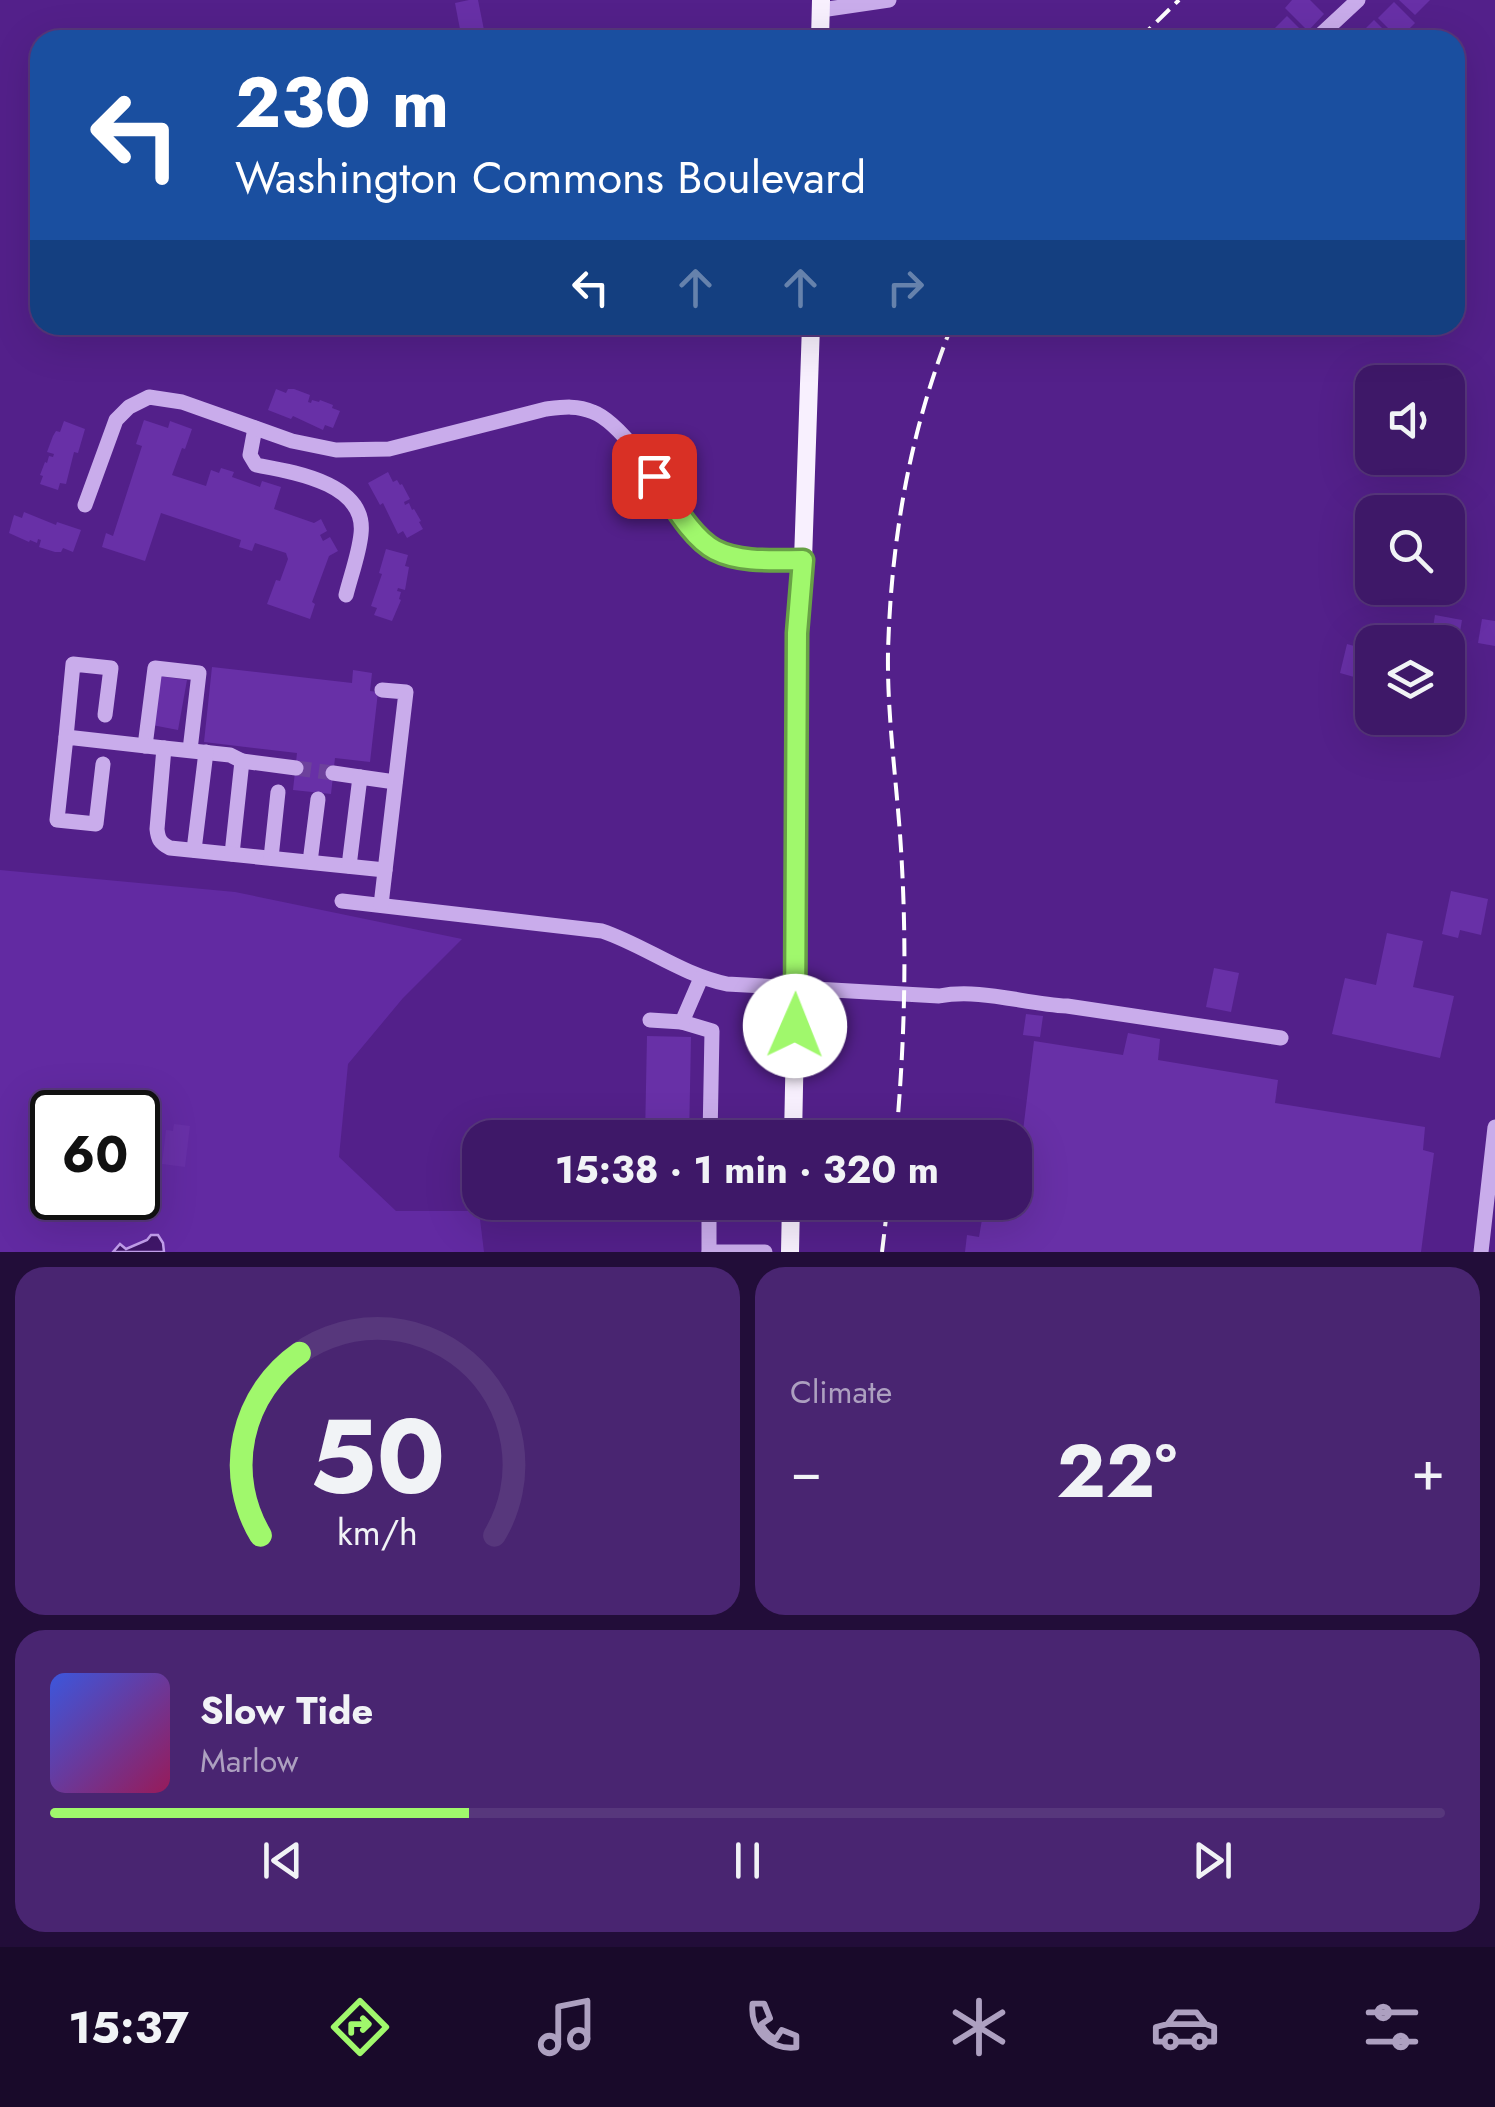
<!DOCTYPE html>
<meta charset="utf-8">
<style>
body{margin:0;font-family:Jost,sans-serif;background:#492571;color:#f1f3f6;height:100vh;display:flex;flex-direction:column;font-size:38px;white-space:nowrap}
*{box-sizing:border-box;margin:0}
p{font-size:32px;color:#ada0c0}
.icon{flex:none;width:55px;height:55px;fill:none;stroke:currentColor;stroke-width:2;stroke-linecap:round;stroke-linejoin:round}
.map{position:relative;height:1252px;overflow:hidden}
.details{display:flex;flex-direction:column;gap:15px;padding:15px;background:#220d39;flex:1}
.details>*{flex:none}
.hud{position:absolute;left:30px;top:30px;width:1435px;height:305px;border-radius:30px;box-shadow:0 10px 40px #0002,0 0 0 2px #57377c;background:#1a4fa0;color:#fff;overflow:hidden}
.buttons{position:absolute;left:1355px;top:365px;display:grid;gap:20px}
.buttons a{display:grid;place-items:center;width:110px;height:110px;border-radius:20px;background:#3e1868;box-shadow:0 10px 40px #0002,0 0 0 2px #57377c;font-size:50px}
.speed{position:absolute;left:30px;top:1090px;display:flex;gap:20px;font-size:50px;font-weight:700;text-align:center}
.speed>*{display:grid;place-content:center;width:130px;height:130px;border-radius:50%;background:#3e1868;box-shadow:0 10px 40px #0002,0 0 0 2px #57377c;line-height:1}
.speed .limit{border:5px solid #111;border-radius:15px;background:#fff;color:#111}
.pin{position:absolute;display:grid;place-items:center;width:85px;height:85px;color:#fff;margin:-42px;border-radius:20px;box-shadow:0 5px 15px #0006}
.me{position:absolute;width:110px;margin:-55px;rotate:1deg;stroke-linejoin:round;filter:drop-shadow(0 0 8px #0008)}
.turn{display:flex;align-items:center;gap:35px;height:210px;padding:0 40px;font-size:45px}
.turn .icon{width:130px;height:130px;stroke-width:2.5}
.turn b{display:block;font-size:70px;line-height:85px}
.lanes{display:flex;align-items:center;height:95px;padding:0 40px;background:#0003;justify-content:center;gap:50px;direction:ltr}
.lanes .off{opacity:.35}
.big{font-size:75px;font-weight:700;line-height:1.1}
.details .widget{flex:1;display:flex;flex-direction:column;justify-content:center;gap:15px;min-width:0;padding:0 35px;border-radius:30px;background:#492571}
.details .dial{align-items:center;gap:0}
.dial svg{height:260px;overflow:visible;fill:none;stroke:#57377c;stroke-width:7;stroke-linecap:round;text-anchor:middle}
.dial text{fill:#f1f3f6;stroke:none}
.song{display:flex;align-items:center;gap:30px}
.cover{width:120px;height:120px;border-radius:15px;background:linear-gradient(135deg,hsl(230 70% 55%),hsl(330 70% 35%))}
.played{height:10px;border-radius:5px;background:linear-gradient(90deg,#a0f86c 30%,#57377c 30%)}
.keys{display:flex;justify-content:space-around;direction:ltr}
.heat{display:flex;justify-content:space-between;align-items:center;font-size:55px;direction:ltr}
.details .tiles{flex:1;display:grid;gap:15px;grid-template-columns:1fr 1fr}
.widget:last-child{grid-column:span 2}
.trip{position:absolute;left:462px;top:1120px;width:570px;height:100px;border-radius:30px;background:#3e1868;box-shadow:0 10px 40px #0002,0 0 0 2px #57377c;font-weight:700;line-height:100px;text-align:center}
.dock{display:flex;height:160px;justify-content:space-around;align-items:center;background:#190a2a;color:#ada0c0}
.dock .icon{width:70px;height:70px}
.dock .on{color:#a0f86c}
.dock b{font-size:45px;color:#f1f3f6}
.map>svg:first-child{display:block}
</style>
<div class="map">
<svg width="1495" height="1252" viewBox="0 0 1495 1252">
<rect width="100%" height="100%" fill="#53208a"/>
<path fill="#622aa2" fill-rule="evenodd" d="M0,870L235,892L462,939L403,998L348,1064L339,1157L396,1211H479L484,1252H0ZM52,1112H138V1198H52Z"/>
<path fill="#3f1669" stroke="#c29fec" stroke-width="2.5" d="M151,1235H158L163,1243L164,1252H113L120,1244L126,1249L147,1240Z"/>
<g fill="#6830a7">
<path d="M469,0H478L486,40H462L455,3Z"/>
<path d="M1292,0H1310L1324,14L1308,31L1285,8Z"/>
<path d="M1399,0H1430L1415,15Z"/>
<path d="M1394,2L1415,23L1399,39L1378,18Z"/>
<path d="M1287,16L1301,30L1291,40H1279L1271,32Z"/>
<path d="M1374,20L1391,37L1389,40H1362L1358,36Z"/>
<path d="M1260,28L1273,40H1249Z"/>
<path d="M276,389L286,393L288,389H294L310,395L308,402L311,403L312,400L319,402L320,400L333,405L332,408L340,411L333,428L325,425L323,430L293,416L291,419L268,410Z"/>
<path d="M144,420L168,428L170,421L192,429L185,449L182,448L172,475L206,486L211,470L219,473L221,468L234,472L232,477L260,487L262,481L281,487L274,509L314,523L321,519L327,531L320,535L323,541L330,537L338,551L329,556L312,602L315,604L310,619L267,604L276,580L280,581L288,559L286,553L255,543L252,551L239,547L241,540L161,513L145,561L102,547L106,533L113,536L142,446L136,444Z"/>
<path d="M64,421L85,429L78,453L74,452L66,484L60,483L58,490L40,484L43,476L40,475L45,462L47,463L49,456L53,457L54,454L47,452L53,436L56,431L60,432Z"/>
<path d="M388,472L393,482L397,480L400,485L402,484L410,499L404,502L405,505L409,503L412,510L414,509L421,521L419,522L423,529L407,538L403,531L398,534L383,503L380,505L368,483Z"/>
<path d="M24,512L56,525L57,522L81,530L73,552L63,548L61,552H55L39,547L41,540L38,539L37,543L30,540L29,542L9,533L14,515L22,518Z"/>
<path d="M386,549L408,555L405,566L409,567L405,590L398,588L397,591L401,592L399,599L401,600L392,621L374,615L377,608L371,606L382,574L379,573Z"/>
<path d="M1435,615L1462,620L1458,644L1431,640Z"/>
<path d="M1482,619L1495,621V646L1478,643Z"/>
<path d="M1347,644L1372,651V672L1370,671L1368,681L1340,673Z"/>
<path d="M212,667L352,683L353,670L372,673L370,691L378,692L370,762L335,758L331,794L293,790L297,753L204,742Z"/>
<path d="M160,676L187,680L178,730L152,725Z"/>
<path d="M1451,891L1488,899L1481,935L1460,930L1458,938L1442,934Z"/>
<path d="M1387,933L1423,941L1413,987L1454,996L1440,1058L1332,1034L1345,978L1376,985Z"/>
<path d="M1214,968L1239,973L1231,1012L1206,1007Z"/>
<path d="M1026,1014L1043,1016L1040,1037L1023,1035Z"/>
<path d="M1128,1033L1160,1039L1158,1060L1278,1080L1275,1103L1425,1127L1423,1150L1434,1153L1421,1252H965L967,1235L979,1237L985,1202H1015V1138H995L997,1127L1023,1131L1034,1041L1123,1055Z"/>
<path d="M647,1036L691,1037L689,1138H645Z"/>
<path d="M174,1124L190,1126L185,1167L162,1164L166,1130L173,1131Z"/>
<path d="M643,1202H688L687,1216L643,1215Z"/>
</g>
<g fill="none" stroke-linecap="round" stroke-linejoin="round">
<path stroke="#6d419c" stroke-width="15" stroke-dasharray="15 8" stroke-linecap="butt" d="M296,768L333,773"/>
<g stroke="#c9aceb" stroke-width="15">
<path d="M821,10L889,0"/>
<path d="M1315,40L1358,0"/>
<path d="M255,428L250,455L256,465C293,472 367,483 361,534C359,554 351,575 346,595"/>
<path d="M85,505L116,420L129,407L149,397L182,402L292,441L336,450L389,449L546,409C563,407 577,405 593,412C626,424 676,507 699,538C731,562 764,561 803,560"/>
<path d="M66,737L73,664L111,668L105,715"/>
<path d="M145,746L155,668L199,673L190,750"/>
<path d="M164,748L230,755L242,761L232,854"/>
<path d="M242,761L296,768"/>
<path d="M103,764L96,824L57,820L66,737L164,748L157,829C158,839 160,843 170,848L385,870"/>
<path d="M333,773L360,777"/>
<path d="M194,850L206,752"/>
<path d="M271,858L278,792"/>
<path d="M310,862L318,799"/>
<path d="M349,866L360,777L395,782"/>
<path d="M342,901L602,931C646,946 680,974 727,984L939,996C980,988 1025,1004 1067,1006L1281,1038"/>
<path d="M381,905L406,692L382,690"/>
<path d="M650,1020L682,1022L712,1031L710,1138"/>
<path d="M682,1022L701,978"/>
<path d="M709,1251V1202"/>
<path d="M709,1252H765"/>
<path d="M1481,1252L1495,1127"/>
</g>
<g stroke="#f8f0fe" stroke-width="18">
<path d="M820,40L821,0"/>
<path d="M793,1138L796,988L797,633L803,560L811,325"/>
<path d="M790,1252L791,1202"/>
</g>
<g stroke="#fff" stroke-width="4" stroke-dasharray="18 8" stroke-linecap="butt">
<path d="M1138,40L1179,0"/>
<path d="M896,1138C905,1041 907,945 901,849C897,784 887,717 888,652C891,539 910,430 952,325"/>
<path d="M882,1252L888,1202"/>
</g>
</g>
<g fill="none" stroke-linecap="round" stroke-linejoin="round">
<g stroke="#68a146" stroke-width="25">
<path id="route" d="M654,476C670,498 690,537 715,550C740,563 775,560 803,560L797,633L795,1026"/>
</g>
<use href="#route" stroke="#a0f86c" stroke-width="18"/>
</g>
</svg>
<div class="buttons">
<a><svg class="icon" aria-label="sound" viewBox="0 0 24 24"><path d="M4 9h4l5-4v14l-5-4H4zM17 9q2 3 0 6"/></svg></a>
<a><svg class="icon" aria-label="search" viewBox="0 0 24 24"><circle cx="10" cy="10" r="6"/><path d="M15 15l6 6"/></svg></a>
<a><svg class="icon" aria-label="layers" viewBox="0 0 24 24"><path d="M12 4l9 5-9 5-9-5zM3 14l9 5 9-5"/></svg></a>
</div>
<div class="speed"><div class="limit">60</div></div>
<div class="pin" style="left:654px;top:476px;background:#d93025"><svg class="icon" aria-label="arrive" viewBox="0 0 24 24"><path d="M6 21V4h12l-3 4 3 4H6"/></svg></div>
<svg class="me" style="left:795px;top:1026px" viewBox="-20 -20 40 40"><circle r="19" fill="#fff"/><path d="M0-13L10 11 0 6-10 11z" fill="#a0f86c"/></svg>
<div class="trip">15:38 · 1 min · 320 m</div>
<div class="hud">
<div class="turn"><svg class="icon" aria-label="left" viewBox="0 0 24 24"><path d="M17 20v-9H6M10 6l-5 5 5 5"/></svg><div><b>230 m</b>Washington Commons Boulevard</div></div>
<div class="lanes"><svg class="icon" aria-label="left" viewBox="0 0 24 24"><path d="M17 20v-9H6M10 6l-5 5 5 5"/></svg><svg class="icon off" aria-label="ahead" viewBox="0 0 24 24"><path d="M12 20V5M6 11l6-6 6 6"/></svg><svg class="icon off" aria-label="ahead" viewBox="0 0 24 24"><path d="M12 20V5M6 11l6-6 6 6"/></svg><svg class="icon off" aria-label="right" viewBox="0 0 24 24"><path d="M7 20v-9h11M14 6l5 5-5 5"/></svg></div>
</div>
</div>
<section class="details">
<div class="tiles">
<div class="widget dial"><svg viewBox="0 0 100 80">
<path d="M14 69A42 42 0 1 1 86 69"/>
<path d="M14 69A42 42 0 0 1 26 13" stroke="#a0f86c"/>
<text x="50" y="56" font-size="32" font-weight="700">50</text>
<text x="50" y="72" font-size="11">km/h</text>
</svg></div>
<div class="widget"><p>Climate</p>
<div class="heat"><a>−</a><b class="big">22°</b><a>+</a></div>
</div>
<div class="widget">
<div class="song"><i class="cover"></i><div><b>Slow Tide</b><p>Marlow</p></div></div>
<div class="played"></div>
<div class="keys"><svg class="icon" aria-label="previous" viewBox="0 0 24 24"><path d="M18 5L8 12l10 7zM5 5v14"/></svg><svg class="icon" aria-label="pause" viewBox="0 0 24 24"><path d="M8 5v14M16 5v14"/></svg><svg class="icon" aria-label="next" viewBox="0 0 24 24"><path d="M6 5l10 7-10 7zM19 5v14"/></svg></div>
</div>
</div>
</section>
<nav class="dock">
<b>15:37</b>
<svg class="icon on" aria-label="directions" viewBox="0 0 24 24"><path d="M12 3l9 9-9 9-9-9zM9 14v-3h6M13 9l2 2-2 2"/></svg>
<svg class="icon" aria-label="music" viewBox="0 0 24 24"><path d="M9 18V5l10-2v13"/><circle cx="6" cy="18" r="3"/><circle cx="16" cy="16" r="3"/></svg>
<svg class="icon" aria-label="phone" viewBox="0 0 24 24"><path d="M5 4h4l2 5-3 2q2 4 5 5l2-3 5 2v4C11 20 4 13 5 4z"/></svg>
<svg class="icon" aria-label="climate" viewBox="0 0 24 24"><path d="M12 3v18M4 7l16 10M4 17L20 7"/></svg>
<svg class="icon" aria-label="car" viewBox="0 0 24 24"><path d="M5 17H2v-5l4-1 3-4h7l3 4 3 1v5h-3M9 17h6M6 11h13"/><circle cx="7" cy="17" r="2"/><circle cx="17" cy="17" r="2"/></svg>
<svg class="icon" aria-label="filters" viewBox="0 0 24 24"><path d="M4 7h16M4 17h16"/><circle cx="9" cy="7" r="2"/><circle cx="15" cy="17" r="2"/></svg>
</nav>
